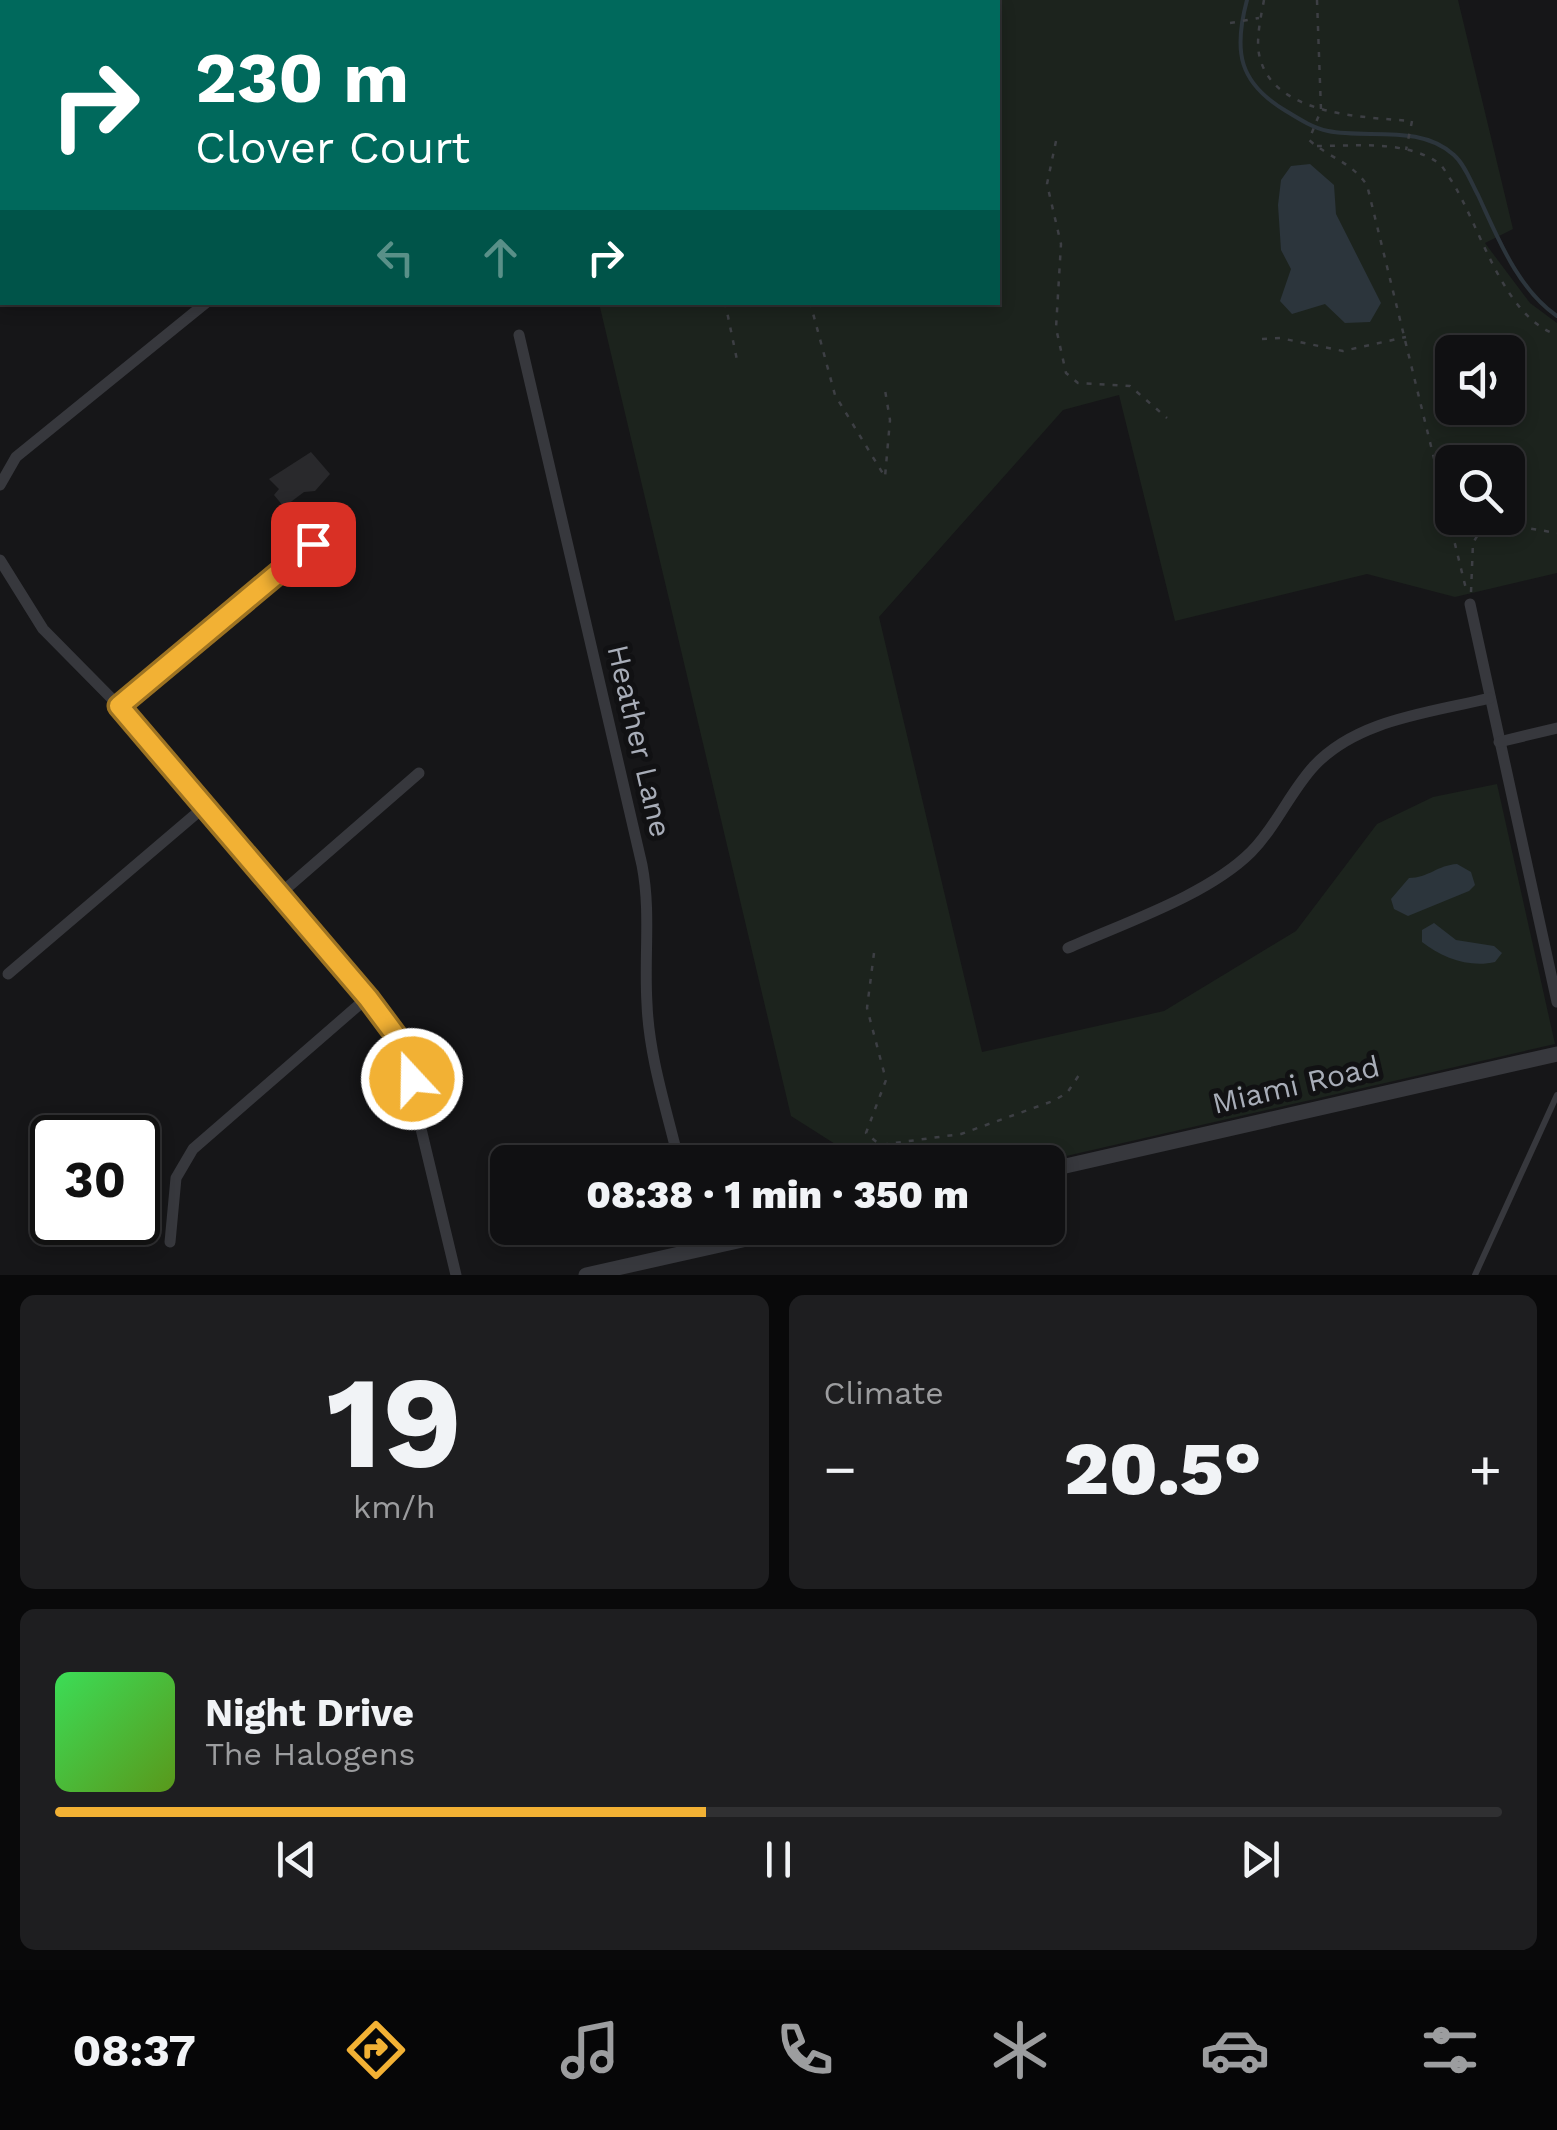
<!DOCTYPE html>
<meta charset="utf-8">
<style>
body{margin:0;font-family:"Work Sans",sans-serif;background:#1e1e20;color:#f1f3f6;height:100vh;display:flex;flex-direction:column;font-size:38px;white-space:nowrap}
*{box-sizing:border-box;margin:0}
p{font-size:32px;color:#9c9d9f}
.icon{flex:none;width:55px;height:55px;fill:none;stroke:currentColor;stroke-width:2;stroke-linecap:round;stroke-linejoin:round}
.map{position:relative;height:1275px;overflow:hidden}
.sheet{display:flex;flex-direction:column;gap:20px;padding:20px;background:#09090a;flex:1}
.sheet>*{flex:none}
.banner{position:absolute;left:0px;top:0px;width:1000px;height:305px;box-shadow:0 5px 15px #0003,0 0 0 2px #303032;background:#00695c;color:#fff;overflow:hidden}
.controls{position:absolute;left:1435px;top:335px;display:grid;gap:20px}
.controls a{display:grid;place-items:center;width:90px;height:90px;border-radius:15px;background:#101012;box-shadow:0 5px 15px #0003,0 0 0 2px #303032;font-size:50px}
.speed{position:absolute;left:30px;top:1115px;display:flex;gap:20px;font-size:50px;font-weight:700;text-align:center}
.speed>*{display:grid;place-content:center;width:130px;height:130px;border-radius:50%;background:#101012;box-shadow:0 5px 15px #0003,0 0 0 2px #303032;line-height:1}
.speed .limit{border:5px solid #111;border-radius:15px;background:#fff;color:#111}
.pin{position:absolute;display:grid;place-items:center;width:85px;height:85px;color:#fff;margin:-42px;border-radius:20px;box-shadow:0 5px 15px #0006}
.me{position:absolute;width:110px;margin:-55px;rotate:339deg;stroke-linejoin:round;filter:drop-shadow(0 0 8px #0008)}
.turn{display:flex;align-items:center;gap:35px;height:210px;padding:0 30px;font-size:45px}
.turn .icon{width:130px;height:130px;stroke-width:2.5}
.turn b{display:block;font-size:70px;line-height:85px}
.lanes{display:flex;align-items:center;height:95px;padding:0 30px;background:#0003;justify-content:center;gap:50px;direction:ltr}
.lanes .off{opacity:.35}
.big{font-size:75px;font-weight:800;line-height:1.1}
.sheet .widget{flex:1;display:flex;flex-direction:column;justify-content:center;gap:15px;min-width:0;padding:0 35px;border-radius:15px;background:#1e1e20}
.sheet .dial{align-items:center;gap:0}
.dial b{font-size:130px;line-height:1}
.song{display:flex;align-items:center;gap:30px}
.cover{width:120px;height:120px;border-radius:15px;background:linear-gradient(135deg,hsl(130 70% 55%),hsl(90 70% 35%))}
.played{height:10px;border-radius:5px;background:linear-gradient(90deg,#f2b134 45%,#303032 45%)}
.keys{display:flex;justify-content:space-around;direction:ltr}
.heat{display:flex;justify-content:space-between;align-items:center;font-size:55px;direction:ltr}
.sheet .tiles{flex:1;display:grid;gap:20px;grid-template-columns:1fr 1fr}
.widget:last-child{grid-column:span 2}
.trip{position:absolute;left:490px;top:1145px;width:575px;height:100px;border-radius:15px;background:#101012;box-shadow:0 5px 15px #0003,0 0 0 2px #303032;font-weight:800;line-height:100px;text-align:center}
.tabs{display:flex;height:160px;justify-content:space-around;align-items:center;background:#060607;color:#9c9d9f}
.tabs .icon{width:70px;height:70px}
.tabs .selected{color:#f2b134}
.tabs b{font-size:45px;color:#f1f3f6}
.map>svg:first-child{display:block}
</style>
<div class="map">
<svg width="1557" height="1275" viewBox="0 0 1557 1275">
<rect width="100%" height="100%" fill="#161618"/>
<path fill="#1c231d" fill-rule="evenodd" d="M665,0H1458L1513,229L1485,243L1530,303L1557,323V573L1455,597L1367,574L1175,621L1119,395L1063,410L879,617L982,1052L1164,1011L1296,931L1377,824L1433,797L1497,784L1555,1044L1040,1162H848L843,1149L791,1116L599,303L998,302V2H662ZM1452,352H1508V408H1452ZM1452,462H1508V518H1452Z"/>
<g fill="#2c353c">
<path d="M1310,164L1334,185L1336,214L1381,303L1370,322L1345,323L1325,304L1292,314L1280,301L1291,269L1281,250L1278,205L1281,180L1291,166Z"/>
<path d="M1457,864L1471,872L1475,885L1469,891L1408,916L1394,909L1391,899L1409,878C1428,878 1438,865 1457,864Z"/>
<path d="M1434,923L1456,940L1494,946L1502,953L1495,962C1470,968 1442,958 1422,942V930Z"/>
</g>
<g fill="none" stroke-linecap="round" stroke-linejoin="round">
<g stroke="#2c353c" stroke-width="4">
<path d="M1247,0C1233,52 1239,83 1286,111C1299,119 1313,128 1328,131C1368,139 1420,124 1454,155C1465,165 1471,182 1478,195C1498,238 1517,288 1557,316"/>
<path d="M343,2L346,0"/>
<path d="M0,278L2,276"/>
</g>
</g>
<path fill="#29292c" d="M311,452L330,474L315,491L304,492L284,507L274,495L279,489L269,479Z"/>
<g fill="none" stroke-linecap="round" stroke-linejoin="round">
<g stroke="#3d3f44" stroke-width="2.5" stroke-dasharray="5 8" stroke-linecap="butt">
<path d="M1264,0C1261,16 1256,38 1259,54C1271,116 1364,117 1412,121L1406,150"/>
<path d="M1317,0L1321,110L1309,140C1331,159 1350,161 1367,185L1467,593"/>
<path d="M675,2L678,0"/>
<path d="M1230,23L1259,18"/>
<path d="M1056,141L1047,184L1061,244L1056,328L1066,373L1078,383L1130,386L1167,418"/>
<path d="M1317,146C1355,146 1404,140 1437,162C1443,165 1447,175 1451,180C1480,225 1502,316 1557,335"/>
<path d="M725,302L737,360"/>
<path d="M810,302L835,395L885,477L890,420L885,390"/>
<path d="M1262,339L1280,338L1343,351L1406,337"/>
<path d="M1471,592L1473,543L1482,528L1497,523L1557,533"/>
<path d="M874,953L867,1008L886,1080L866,1133L880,1145L961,1134L1053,1101L1067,1093L1081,1072"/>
</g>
<path stroke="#37383d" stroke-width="6" d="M1475,1275L1557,1095"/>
<g stroke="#37383d" stroke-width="11">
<path d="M152,2L158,0"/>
<path d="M527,2L530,0"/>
<path d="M0,39L2,38"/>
<path d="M519,335L642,865C651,912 644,956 647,1004C649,1057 667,1111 679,1162"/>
<path d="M0,485L16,457L207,302"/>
<path d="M0,560L43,629L119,706L281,893L400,1041L456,1275"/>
<path d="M1470,604L1557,1002"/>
<path d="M119,706L313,544"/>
<path d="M1499,742L1557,728"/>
<path d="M281,893L419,773"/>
<path d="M1068,948C1124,923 1208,895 1251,852C1276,827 1290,792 1314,766C1358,719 1430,713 1490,698"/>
<path d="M8,974L204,807"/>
<path d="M694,1228L699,1249"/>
<path d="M170,1242L176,1178L193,1149L368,997"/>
</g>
<g stroke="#37383d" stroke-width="15">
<path d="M1048,1170L1557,1054"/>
<path d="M586,1275L795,1228"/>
</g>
</g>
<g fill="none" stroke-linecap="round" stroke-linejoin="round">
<g stroke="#9d7322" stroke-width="25">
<path id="route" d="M313,544L119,706L368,998L400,1041L412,1079"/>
</g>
<use href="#route" stroke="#f2b134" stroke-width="18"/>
</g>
<g text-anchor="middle" stroke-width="10" stroke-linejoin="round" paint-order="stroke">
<g font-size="30" fill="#a8adb8" stroke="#111113">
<text transform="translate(639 741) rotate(77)" y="10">Heather Lane</text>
<text transform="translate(1296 1085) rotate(-13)" y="10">Miami Road</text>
</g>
</g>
</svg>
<div class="controls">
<a><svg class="icon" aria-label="sound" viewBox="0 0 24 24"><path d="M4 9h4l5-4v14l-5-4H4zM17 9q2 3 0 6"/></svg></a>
<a><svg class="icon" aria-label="search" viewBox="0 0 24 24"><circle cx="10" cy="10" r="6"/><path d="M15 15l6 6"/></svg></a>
</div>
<div class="speed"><div class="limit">30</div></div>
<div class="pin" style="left:313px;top:544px;background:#d93025"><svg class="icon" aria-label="arrive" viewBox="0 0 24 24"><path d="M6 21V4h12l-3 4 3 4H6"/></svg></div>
<svg class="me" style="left:412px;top:1079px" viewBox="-20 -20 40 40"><circle r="17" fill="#f2b134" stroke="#fff" stroke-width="3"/><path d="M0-11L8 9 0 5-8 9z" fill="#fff"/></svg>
<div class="trip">08:38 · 1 min · 350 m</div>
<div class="banner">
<div class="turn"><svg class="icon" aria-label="right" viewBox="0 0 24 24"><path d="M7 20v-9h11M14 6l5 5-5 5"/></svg><div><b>230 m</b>Clover Court</div></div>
<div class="lanes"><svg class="icon off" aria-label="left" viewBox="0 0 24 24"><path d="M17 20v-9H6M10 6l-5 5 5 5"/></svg><svg class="icon off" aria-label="ahead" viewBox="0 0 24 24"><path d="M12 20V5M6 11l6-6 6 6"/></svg><svg class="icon" aria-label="right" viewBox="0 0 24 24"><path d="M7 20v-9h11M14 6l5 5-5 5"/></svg></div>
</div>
</div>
<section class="sheet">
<div class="tiles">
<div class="widget dial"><b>19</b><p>km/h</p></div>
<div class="widget"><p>Climate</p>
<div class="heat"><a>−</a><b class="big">20.5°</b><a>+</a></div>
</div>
<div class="widget">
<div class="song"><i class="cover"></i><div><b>Night Drive</b><p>The Halogens</p></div></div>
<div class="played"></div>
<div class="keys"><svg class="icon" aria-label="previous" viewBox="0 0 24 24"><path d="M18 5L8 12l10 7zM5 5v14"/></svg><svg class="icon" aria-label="pause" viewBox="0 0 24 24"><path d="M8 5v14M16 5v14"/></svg><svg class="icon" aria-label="next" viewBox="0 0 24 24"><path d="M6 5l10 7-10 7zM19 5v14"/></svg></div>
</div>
</div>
</section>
<nav class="tabs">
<b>08:37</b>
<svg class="icon selected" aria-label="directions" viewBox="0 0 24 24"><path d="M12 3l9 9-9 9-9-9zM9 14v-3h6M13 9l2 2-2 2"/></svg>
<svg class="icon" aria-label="music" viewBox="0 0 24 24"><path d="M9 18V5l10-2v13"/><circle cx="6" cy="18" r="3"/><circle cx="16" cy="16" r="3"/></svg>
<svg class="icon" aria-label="phone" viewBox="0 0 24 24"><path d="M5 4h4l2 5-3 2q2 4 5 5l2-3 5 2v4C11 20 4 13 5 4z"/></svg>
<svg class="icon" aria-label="climate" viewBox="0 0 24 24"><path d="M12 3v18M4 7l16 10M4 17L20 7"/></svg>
<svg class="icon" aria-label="car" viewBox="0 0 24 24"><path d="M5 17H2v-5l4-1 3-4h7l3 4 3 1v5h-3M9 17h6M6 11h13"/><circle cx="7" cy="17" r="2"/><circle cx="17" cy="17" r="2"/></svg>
<svg class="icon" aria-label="filters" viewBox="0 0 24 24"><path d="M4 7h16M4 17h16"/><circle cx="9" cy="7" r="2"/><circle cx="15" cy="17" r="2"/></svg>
</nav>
